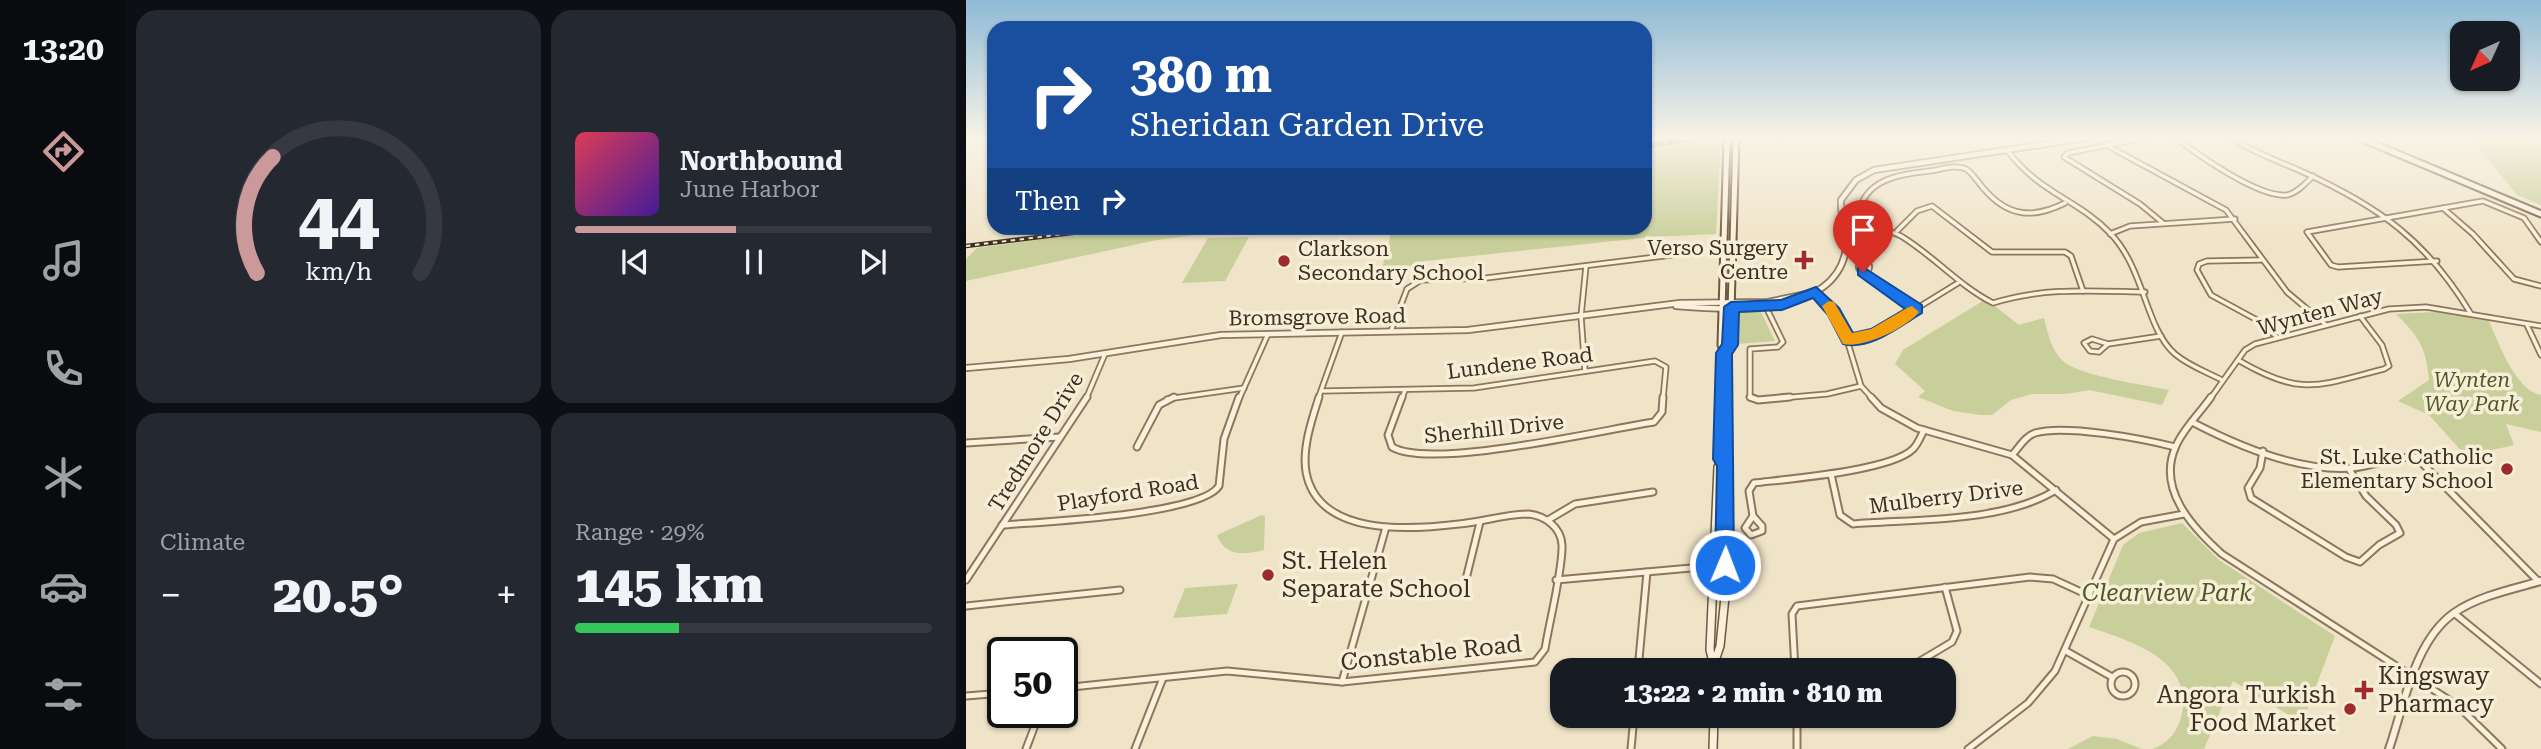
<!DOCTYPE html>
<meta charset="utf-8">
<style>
body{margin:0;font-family:"Roboto Serif",serif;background:#242831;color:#f1f3f6;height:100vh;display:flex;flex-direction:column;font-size:26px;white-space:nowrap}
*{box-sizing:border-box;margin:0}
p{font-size:23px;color:#9ea1a6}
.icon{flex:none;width:38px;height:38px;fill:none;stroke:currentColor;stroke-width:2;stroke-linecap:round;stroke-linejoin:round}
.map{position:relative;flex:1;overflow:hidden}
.drawer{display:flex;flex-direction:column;gap:10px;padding:10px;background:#0d0f14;width:840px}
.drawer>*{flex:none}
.top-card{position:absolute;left:21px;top:21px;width:665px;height:214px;border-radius:21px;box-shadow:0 2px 5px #0004;background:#1a4fa0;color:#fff;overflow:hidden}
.needle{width:46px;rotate:225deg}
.controls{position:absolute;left:1484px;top:21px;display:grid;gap:14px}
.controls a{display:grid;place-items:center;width:70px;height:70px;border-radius:14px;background:#171b24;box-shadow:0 2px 5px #0004;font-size:35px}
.speed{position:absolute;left:21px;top:637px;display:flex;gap:14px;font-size:35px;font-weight:700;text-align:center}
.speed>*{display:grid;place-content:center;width:91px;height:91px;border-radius:50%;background:#171b24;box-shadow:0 2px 5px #0004;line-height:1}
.speed .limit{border:4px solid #111;border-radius:10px;background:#fff;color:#111}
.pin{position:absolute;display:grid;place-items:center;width:60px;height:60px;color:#fff;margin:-72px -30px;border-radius:50% 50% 50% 0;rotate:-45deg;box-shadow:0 0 7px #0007}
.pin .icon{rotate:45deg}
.me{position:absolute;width:77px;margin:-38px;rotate:1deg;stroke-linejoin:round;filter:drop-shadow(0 0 5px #0008)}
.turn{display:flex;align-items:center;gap:24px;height:147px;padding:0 28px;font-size:32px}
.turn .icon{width:91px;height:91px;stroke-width:2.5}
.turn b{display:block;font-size:49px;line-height:60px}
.then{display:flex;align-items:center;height:66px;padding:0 28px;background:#0003;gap:14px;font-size:26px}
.big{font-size:52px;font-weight:800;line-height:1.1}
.drawer .widget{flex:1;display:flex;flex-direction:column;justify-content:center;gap:10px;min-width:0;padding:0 24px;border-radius:21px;background:#242831}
.drawer .dial{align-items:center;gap:0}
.dial svg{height:182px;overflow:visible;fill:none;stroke:#363941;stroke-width:7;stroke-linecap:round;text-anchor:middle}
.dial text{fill:#f1f3f6;stroke:none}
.song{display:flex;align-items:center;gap:21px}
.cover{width:84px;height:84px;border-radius:10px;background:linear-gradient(135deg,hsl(350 70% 55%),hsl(260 70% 35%))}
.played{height:7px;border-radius:4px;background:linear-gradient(90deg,#cc999b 45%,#363941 45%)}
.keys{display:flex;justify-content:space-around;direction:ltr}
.heat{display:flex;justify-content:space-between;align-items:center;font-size:38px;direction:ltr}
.charge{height:10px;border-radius:5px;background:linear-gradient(90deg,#34c759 29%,#363941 0)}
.drawer .tiles{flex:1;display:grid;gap:10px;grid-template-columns:repeat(2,1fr)}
.trip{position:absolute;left:584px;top:658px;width:406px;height:70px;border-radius:21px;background:#171b24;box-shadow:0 2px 5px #0004;font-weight:800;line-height:70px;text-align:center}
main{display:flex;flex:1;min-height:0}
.dock{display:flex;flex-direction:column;width:126px;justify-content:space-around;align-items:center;background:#090b0e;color:#9ea1a6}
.dock .icon{width:49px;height:49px}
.dock .current{color:#cc999b}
.dock b{font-size:32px;color:#f1f3f6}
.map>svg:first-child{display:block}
</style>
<main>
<nav class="dock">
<b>13:20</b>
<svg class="icon current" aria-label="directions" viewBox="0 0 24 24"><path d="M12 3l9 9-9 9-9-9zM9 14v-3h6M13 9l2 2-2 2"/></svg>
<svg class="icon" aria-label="music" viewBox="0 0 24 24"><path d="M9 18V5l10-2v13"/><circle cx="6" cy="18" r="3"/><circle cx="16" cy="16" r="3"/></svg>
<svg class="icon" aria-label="phone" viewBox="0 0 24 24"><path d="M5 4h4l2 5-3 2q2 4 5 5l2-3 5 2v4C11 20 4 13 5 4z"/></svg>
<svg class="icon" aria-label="climate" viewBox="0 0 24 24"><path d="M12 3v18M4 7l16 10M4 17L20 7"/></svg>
<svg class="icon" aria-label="car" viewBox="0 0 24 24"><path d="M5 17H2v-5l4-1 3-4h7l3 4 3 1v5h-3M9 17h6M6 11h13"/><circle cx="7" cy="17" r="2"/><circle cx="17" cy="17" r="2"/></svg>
<svg class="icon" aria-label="filters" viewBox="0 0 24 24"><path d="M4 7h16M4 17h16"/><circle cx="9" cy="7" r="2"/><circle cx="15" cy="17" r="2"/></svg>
</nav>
<section class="drawer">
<div class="tiles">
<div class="widget dial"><svg viewBox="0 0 100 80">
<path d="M14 69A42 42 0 1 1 86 69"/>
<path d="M14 69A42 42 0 0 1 21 18" stroke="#cc999b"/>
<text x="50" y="56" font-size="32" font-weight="700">44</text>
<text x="50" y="72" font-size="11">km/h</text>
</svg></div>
<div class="widget">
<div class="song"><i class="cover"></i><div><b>Northbound</b><p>June Harbor</p></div></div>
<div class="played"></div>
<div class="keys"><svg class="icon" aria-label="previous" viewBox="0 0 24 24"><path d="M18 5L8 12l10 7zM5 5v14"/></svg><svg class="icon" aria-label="pause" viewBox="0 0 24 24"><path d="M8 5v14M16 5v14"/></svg><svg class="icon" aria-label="next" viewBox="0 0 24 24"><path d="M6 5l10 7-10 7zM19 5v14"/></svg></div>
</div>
<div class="widget"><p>Climate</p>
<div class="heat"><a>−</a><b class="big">20.5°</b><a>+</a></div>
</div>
<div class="widget"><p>Range · 29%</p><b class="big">145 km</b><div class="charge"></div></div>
</div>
</section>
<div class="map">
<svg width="1575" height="749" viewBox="0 0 1575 749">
<rect width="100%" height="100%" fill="#f0e4c8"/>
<g fill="#c9cf9b">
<path d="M755,138L750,234L686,237L459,261L426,272L413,282L419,256V244L423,243L425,228H679V148Z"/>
<path d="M1505,138H1575V205L1551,195Z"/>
<path d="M162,228H284L191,240L0,281V259L11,248Z"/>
<path d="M283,237L259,281L216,283L242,238Z"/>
<path d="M1020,299L1053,325L1078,318C1082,333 1085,351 1098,362C1115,376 1179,385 1203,390L1196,405L1123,390L1101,394H1066L1045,400L1026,415H1014L987,411L952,397L959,391L929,364L937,350Z"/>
<path d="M773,312H795L809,341L772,344Z"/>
<path d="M1469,312L1523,321C1532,342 1550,391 1575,395V432L1540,424L1548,445L1500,456L1463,415L1432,401L1463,380C1460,347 1453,337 1430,314Z"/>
<path d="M296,515L299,516L298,550C278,555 259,557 251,535Z"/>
<path d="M1216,523L1253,560L1369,636L1336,723L1267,681L1238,749H1186C1203,743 1212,731 1216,714C1227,659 1164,641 1123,627L1157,545L1173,533Z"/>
<path d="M272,584L261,614L207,618L219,588Z"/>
<path d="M1127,736L1151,739L1176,749H1102Z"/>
</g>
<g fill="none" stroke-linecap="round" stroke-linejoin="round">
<g stroke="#8d765c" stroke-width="7">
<g id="minor-far1">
<path d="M1176,138L1102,153L1098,157L1174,204L1197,223"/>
<path d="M1210,138C1232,155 1293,198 1321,195C1331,193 1340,183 1347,176"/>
<path d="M1265,138C1288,153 1313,161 1337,172C1414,207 1461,241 1505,314"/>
<path d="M1140,145L1260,210L1321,292L1359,324"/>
<path d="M1041,150C1073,193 1111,199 1144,233C1179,269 1179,328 1209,354C1223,366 1241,372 1256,380"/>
<path d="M1099,203C1067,219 1042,217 1018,189C1013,184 1007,173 1000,169C989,164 974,170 963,171C931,175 899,179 892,215C900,227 922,229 935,236C968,256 992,285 1027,303C1077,287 1127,291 1179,292"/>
<path d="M1477,208L1507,234L1548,279L1575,286"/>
<path d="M931,231L951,211L966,206L1026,252H1099L1105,256L1117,291"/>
<path d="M1144,234L1164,226L1269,219"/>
<path d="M1295,260L1241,261L1233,264L1231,270L1245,295L1291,320L1311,337"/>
<path d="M1471,261L1372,267L1365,265L1341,232L1517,201L1558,218L1575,242"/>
<circle cx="898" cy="267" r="5.5"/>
<path d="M899,272L950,309"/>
<path d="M850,292L878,330L895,386L907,399"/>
<path d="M1561,325L1575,355"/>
<path d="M425,331L441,289L455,280L520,278L706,255"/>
<path d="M1126,339L1142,344L1133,352L1124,351L1118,343Z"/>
<path d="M882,340L909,334L992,283"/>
<path d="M1142,344L1195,336"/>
<path d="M1272,360C1335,397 1351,386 1418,369L1423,366L1416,345L1394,316"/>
<path d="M619,371L615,316L620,266"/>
<path d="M357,391L508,388L689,361L700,367L697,399"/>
<path d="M120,399L139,354"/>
<path d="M201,399L278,388"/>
<path d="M273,399L302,334"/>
<path d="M352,399L376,332"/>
<path d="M436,399L439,390"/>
<path d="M788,399L784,398V349L812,347L817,342L800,307"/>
<path d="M803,399L861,394L895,386"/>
<path d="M1244,399L1279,350L1289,344L1423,309L1460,307L1575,326"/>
</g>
</g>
<g stroke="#8d765c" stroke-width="9">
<g id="minor">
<path d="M436,397L422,435L426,447C465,470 636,430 688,422L696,412L697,397"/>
<path d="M784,397L792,400L824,397"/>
<path d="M905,397L915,408L951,428L1046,455L1148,539"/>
<path d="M1245,397C1234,413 1217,429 1210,446C1190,489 1227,528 1256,554L1491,705L1536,749"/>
<path d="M1226,422C1272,446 1333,472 1386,468C1408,466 1428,456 1450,457L1572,581"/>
<path d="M0,443L94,437"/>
<path d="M171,447L193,405L208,397"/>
<path d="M1297,451L1294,468L1282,488L1285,498L1380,557L1394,562L1413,545L1434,533L1430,525L1400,496L1383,469"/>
<path d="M1046,455C1053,448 1059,436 1069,433C1099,424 1178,439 1209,447"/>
<path d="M865,474L874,515L887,524C948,519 1037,523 1090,490"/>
<path d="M787,516L796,526V531L785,535L779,528Z"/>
<path d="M787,516L783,491L788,483C821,479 925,471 947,449C952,444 955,436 958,430"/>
<path d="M582,520L609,504L687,492"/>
<path d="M36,525C75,522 234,515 253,486L258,439L273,397"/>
<path d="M0,580L121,397"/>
<path d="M590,580L759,565"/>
<path d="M499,583L514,522"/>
<path d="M0,606L154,590"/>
<path d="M1488,613L1575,684"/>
<path d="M1100,651L1146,677"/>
<path d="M672,670L681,572"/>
<path d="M829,670L826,614L831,606L1064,577L1087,579L1124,596"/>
<path d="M939,670L986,642L991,631L979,587"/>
<circle cx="1157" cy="684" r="12"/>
<path d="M376,682L420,527"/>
<path d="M96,688L261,671L376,682L569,662L579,649C583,623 597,569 596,545C595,527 579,516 563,514C540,514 516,522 493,524C444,530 352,537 340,472C336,448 346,419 353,397"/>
<path d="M0,696L37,693"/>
<path d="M830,716H865"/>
<path d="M831,717V749"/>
<path d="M60,749L74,712"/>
<path d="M169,749L197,678"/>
<path d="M665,749L668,716"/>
<path d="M1002,749L1062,703L1089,671L1148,539L1175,522L1218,514"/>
</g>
</g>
<g stroke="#8d765c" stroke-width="8">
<g id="tertiary-far1">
<path d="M710,306C759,310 864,318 879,254C883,236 874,218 875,200L890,180L908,170L1120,138"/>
<path d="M0,368L103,359L255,335L502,330L714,303L802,302L850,292"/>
</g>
</g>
<g stroke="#8d765c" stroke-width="10">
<path id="tertiary" d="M1423,749C1438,706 1448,641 1488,613C1512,596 1547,589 1575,581"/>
</g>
<g stroke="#6f573f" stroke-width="9">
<g id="secondary-far1">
<path d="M1394,138L1575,214"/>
<path d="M758,353L764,345L770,138"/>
<path d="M757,399L758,353L755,345L761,138"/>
</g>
</g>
<g stroke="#6f573f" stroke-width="10">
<g id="secondary">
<path d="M749,661L754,646L759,597L757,397"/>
<path d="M749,670L744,650L752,467L756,459"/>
<path d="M747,749L748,716"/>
</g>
</g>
<use href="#minor-far1" stroke="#faf1dc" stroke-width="3.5"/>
<use href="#minor" stroke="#faf1dc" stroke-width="5"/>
<use href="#tertiary-far1" stroke="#faf1dc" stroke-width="4.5"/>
<use href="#tertiary" stroke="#faf1dc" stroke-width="6"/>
<use href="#secondary-far1" stroke="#faf1dc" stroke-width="5"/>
<use href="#secondary" stroke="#faf1dc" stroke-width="7"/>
<g stroke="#3d2e20" stroke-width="4.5">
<g id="rail">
<path d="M679,146L734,138"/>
<path d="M0,246L147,228"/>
</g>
</g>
<use href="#rail" stroke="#f7eed8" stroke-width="2" stroke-dasharray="4.5" stroke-linecap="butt"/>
</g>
<linearGradient id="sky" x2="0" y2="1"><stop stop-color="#8fbad6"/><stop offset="0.57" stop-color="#f8f3e6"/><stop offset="1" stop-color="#f8f3e6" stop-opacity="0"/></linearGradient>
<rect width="1575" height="243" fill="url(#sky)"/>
<path fill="#1a73e8" stroke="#114b97" stroke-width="2" d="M897,267L956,305V313C934,326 904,351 877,344L862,315L847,298L816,310L773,312L772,345L766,354L768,565L766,571L759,573L752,571L749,565L751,466L747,459L750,353L756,344L758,307L765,302L815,300L850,287L873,308L887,333L905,329L939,309L892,275V268Z"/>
<path fill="#f59e0b" d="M863,301L868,302L886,333L905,329L941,308L946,306L953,312C942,327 897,349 877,344L856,306Z"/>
<g fill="#9e2a2b" stroke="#f7eed8" stroke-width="2.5">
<path d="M834.5 249.5h7v7h7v7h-7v7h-7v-7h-7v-7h7z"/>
<circle cx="318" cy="261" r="7"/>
<circle cx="1541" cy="469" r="7"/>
<circle cx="302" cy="575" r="7"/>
<path d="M1394.5 679.5h7v7h7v7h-7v7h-7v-7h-7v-7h7z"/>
<circle cx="1384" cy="709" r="7"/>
</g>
<g text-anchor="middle" stroke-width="7" stroke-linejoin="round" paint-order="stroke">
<g font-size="21" fill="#3d2e20" stroke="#f7eed8" text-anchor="end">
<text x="822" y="255">Verso Surgery<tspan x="822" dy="24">Centre</tspan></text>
<text x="332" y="256" text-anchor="start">Clarkson<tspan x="332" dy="24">Secondary School</tspan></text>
<text x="1527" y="464">St. Luke Catholic<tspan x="1527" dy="24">Elementary School</tspan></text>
</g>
<g font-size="21" fill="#3d2e20" stroke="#f7eed8">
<text transform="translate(1354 312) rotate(-15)" y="7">Wynten Way</text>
<text transform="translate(351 317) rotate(-1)" y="7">Bromsgrove Road</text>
<text transform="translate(554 363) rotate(-7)" y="7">Lundene Road</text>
<text transform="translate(528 429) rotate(-6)" y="7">Sherhill Drive</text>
<text transform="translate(70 442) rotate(-58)" y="7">Tredmore Drive</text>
<text transform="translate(162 493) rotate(-9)" y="7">Playford Road</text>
<text transform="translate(980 497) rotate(-7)" y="7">Mulberry Drive</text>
</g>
<g font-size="21" font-style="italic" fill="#4d5a26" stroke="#f7eed8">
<text x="1506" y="387">Wynten<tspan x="1506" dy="24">Way Park</tspan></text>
</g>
<g font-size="24" fill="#3d2e20" stroke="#f7eed8" text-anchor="start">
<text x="316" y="569">St. Helen<tspan x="316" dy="28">Separate School</tspan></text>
<text x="1412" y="684">Kingsway<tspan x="1412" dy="28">Pharmacy</tspan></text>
<text x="1370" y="703" text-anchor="end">Angora Turkish<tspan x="1370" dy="28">Food Market</tspan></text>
</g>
<g font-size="24" font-style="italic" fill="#4d5a26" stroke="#f7eed8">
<text x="1201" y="601">Clearview Park</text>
</g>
<g font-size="24" fill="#3d2e20" stroke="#f7eed8">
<text transform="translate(465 653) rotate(-6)" y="8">Constable Road</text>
</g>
</g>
</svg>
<div class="controls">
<a><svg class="needle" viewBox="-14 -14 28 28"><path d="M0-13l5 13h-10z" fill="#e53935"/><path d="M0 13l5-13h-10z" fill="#9ea1a6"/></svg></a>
</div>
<div class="speed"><div class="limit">50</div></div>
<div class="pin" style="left:897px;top:272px;background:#d93025"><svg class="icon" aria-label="arrive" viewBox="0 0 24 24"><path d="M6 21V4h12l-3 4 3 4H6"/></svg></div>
<svg class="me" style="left:759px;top:565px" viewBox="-20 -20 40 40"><circle r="17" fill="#1a73e8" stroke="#fff" stroke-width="3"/><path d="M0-11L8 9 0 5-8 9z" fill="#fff"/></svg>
<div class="trip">13:22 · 2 min · 810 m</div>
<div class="top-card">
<div class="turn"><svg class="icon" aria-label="right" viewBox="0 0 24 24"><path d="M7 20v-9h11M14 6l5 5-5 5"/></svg><div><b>380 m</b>Sheridan Garden Drive</div></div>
<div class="then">Then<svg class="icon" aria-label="right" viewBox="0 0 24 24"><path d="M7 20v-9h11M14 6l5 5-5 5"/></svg></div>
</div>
</div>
</main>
